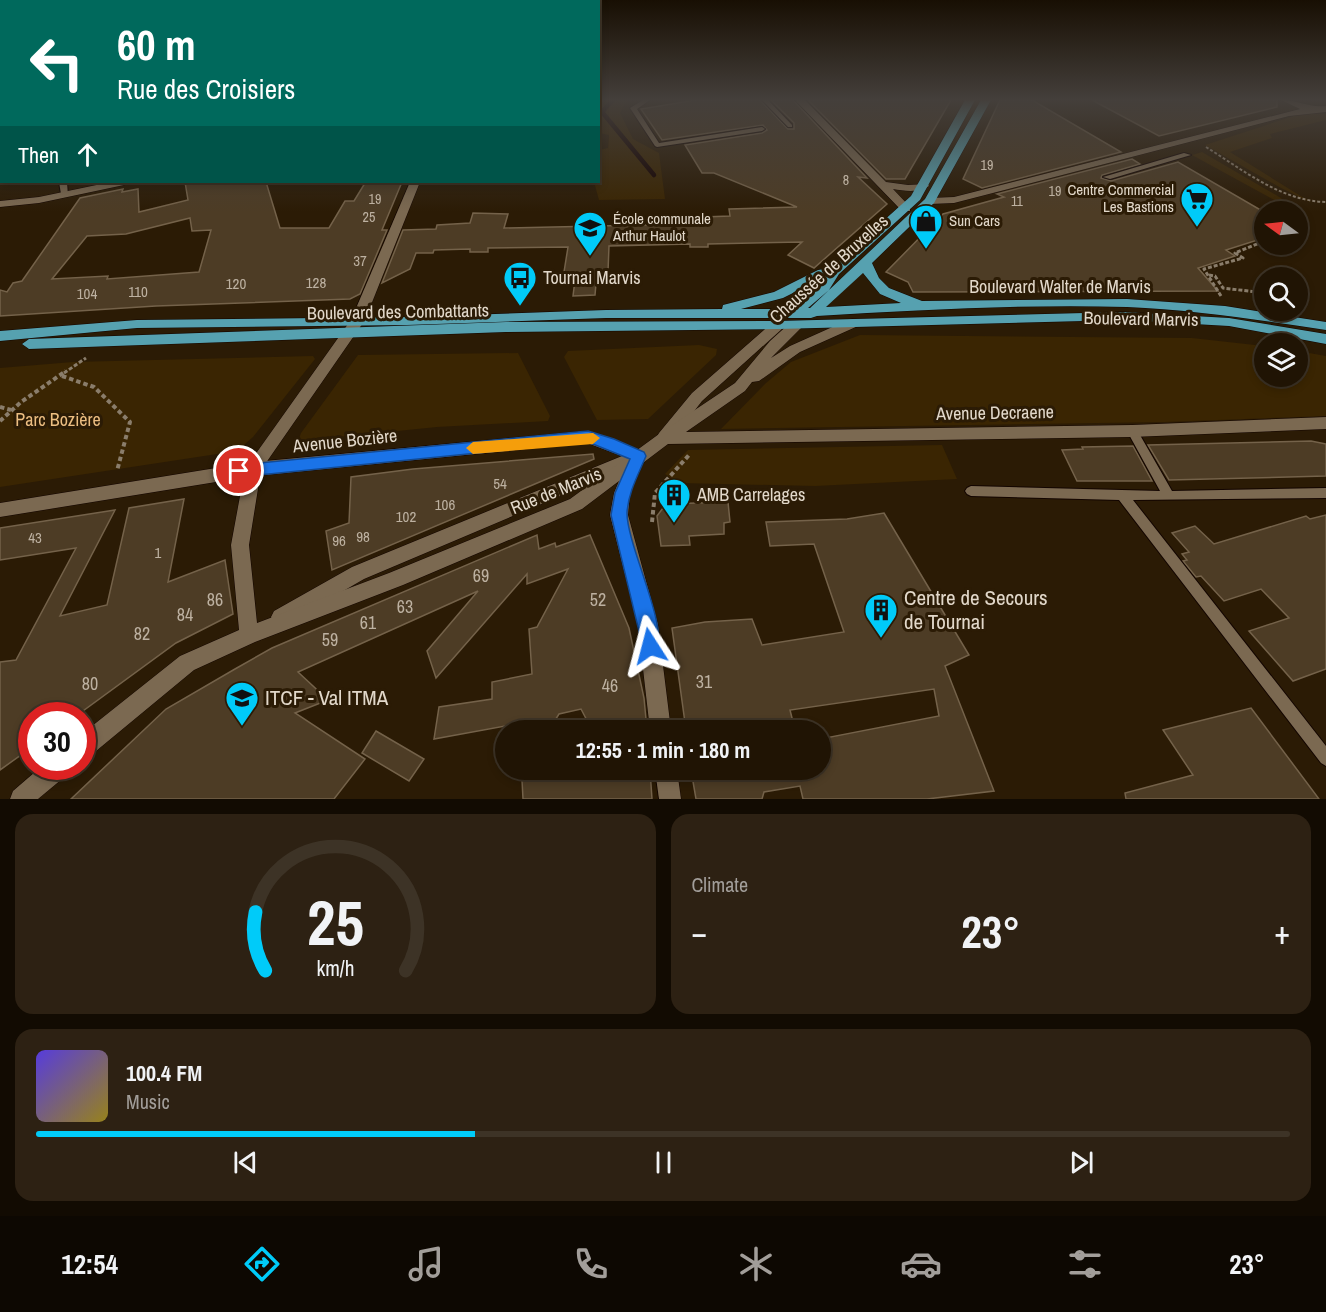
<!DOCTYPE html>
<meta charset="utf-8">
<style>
body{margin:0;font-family:"Archivo Narrow",sans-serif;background:#2d2113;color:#f1f3f6;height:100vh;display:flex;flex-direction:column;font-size:22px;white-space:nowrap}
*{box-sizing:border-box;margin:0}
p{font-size:20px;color:#a29e9a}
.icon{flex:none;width:33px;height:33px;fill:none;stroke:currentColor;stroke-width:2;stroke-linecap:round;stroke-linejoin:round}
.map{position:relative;height:799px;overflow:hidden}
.side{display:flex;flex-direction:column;gap:15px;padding:15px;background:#120b02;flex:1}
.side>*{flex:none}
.top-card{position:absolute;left:0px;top:0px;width:600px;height:183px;box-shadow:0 3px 9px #0003,0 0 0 2px #3d3326;background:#00695c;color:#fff;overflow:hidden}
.needle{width:39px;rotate:285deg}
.buttons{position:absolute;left:1254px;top:201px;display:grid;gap:12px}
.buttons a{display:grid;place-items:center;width:54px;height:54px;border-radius:50%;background:#201404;box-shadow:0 3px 9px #0003,0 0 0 2px #3d3326;font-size:30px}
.speed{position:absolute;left:18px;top:702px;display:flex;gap:12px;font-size:30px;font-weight:700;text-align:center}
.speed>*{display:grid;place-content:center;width:78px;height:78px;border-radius:50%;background:#201404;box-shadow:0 3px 9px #0003,0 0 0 2px #3d3326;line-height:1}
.speed .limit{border:9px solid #d22;background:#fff;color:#111}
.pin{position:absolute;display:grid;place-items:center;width:51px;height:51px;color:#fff;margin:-26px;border:3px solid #fff;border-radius:50%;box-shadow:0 2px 6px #0007}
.me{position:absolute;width:66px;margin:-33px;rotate:351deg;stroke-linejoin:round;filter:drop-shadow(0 0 4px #0008)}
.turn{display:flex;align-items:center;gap:21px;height:126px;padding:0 18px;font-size:27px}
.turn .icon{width:78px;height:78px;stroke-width:2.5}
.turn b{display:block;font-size:42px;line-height:51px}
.then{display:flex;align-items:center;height:57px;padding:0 18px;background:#0003;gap:12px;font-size:22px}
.big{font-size:45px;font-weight:800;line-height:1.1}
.side .tile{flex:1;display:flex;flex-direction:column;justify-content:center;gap:9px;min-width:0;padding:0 21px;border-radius:18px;background:#2d2113}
.side .dial{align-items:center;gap:0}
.dial svg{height:156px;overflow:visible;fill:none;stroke:#3d3326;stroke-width:7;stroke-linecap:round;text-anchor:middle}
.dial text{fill:#f1f3f6;stroke:none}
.song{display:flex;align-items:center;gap:18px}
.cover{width:72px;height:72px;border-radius:9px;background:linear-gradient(135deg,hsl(250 70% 55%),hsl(50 70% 35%))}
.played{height:6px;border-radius:3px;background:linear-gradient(90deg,#00cbf9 35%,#3d3326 35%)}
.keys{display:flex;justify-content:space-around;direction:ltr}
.heat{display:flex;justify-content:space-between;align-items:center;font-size:33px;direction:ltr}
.side .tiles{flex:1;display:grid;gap:15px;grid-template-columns:1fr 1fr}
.tile:last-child{grid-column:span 2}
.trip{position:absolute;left:495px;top:720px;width:336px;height:60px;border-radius:30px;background:#201404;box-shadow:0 3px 9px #0003,0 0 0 2px #3d3326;font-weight:800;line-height:60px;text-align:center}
.tabs{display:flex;height:96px;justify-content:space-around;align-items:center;background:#0d0802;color:#a29e9a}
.tabs .icon{width:42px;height:42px}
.tabs .active{color:#00cbf9}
.tabs b{font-size:27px;color:#f1f3f6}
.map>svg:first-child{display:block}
</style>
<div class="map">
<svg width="1326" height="799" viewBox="0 0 1326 799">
<rect width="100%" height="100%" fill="#2b1b05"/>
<g fill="#3a2502">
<path d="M599,100H627L620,113L633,139L659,153L665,199L599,200L594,182H598L599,150L608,148L609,135L599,133Z"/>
<path d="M1300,114H1326V120L1270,134L1272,138L1230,152L1312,203L1281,188L1205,145Z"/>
<path d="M1202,152L1281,198L1285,203L1278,202L1192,155Z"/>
<path d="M860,335L1192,338L1264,346V376H1298V351L1326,356V416L1165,422L721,429L766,383L791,362Z"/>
<path d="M699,345L717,349L716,355L648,419L597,420L564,357L568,351Z"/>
<path d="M518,353L550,416L548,421L437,427L298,441L301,433L358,355Z"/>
<path d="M313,356L315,359L253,437L237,451L0,487V368L73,362Z"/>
<path d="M942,445L957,479L815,486L679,483L665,474L688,450Z"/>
</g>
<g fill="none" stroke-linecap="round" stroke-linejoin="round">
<path stroke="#130100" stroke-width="4.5" d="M613,100L602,112L654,175"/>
</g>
<g fill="#4d3c25" stroke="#74624a" stroke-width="1.5" fill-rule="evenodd">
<path d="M696,100H760L788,129H794V123L771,100H793L867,178L858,177L887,204L814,268L788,255L802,242L708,244V247H690V244L609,246L608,272H597L595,295L573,296L576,272H564L568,247L488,248V252H470V249L434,250L433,253H416L410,269L382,283L403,230L436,229L437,225L470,223L473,213L508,214L504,228L688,224V221L704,220L703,217L730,216L729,209L797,207L714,173H702L685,145L762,133L767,130L763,125L662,140L641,109Z"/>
<path d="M808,100H951L905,179H886Z"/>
<path d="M1000,100H1032L1121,152L982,188L963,179Z"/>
<path d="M1092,100H1277V107L1159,136Z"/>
<path d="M1132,159L1140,164L1102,175L1101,178L1111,181L1178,162L1264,212V238L1226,250L1235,256L1198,268L1218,291L913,292L908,282L886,272L943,214L1004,197L997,194Z"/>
<path d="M185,182H266L280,228H329L345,201H354L365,183L402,182L382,230H387L360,294L350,299L156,306L0,316V290L7,292L13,283L22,281L80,198L123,189L122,192L138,189L139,212L188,200ZM190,218L192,231L211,230L199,272L107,279L108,276L52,279L87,236L126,234Z"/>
<path d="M1311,441L1326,444V476L1169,480L1148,445Z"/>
<path d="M1133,446L1152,481H1077L1062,450L1083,449L1082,447Z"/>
<path d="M593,454L594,459L332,570L326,531L349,523L351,477L413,469Z"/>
<path d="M184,499L168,582L225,560L233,614L176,643L76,716H32V747L0,770V662L16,660L76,548L0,560V528L115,510L60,616L107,605L129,508Z"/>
<path d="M728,502L730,522L724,523V534L689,536L690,545L661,546L657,516L666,504Z"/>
<path d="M884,513L969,655L945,666L994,791L927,799H803L800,786L764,792L762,799H696L691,770H820V739L939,716L934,689L790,710L794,726L771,730H686L672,628L705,622L752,619L762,645L844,632L814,544L770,546L766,522L847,519Z"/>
<path d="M1326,515V669L1293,681L1249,631L1289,618L1261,589L1224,601L1201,576L1196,577L1183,561L1187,560L1182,554L1189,552L1172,533L1195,526L1214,544L1306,516L1310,519Z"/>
<path d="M537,535L539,549L555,543L556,547L590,535L629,628L644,698L647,730H592L581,709L559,714L549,730H507L505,726L434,739L439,707L492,699V682L532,674L529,629L537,627L568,569L527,584V574L436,678L427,651L478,591L298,672L328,700L295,713L365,759L334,799H71L166,709L235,669L272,648Z"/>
<path d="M1251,708L1319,799H1126L1125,793L1193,775L1163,730Z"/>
<path d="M376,731L424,759L409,781L362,753Z"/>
<path d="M569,770H650L652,799H523L522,780Z"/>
</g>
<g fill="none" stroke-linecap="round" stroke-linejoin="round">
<g stroke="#130500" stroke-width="2">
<g id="service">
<path d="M643,100H650L637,109L659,143L762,127L765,129L762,131L657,147L655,146L630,108Z"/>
<path d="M762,100H768L792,125V127H788Z"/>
<path d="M2,101V106H0V102Z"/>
<path d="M1184,153L1191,155L1110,179L1103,177Z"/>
<path d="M59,182H67L68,196H62L61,194Z"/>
<path d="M1132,427L1136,428L1172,491L1326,488V498L1133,500L1326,746V766L1321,763L1119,500L971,496L967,494L965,491L967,488L971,486L1160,491L1127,431L1128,428Z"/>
</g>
</g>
<g stroke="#130500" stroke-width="1">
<g id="minor">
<path d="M795,100H805L886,182L908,185L928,184L929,186C919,193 905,191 893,189L910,207V211H902Z"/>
<path d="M1281,100C1298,100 1310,108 1326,106V112L1289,116L954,203L930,204L924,201L930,198L954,197L1300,109Z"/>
<path d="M111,182H129L124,185L39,203L0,207V201L39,197Z"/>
<path d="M410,182H420L365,320L363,323H353L351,320Z"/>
<path d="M778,321L783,322L785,325L783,328L702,401L671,441H659L657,437L659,433L692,393L773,322Z"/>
<path d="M588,431L644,452L646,456L630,493L628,515L658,625L671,730H650L638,625L610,515L614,493L624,469L364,579L288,623L281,626L274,623L271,617L274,611L352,567L622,456L587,443L253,476L0,517V503L253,462Z"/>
<path d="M655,770H677L681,799H659Z"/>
</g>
</g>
<g stroke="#130500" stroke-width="1">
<g id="tertiary">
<path d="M358,316L365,320L261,470L249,545L257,623L389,573L570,499L659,434L735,383L770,341L791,322H801L803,325L801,328L771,358L790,346L848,320L853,319L860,323L858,326L800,352L759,381L752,382L745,391L686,432L1132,425L1326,417V429L1132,437L668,444L582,509L403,585L255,642L194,670L90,756L82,759V734L180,656L239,630L231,545L245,469L353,317Z"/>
<path d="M42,766H71L68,774L38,799H10L13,791Z"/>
</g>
</g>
<g stroke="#130500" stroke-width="1">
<g id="primary">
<path d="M965,100H975L920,200L839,274L829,290L808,308H810L925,199L981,100H991L934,203L872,263L879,278L889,288L922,301L1127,299L1225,306L1326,322V330C1260,320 1194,310 1127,307C1024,304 920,310 817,316L811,318H606L407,325L137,328L0,341V331L137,320L407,317L606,310L722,309L723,305L774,292L818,270L831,268L911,196ZM863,273L880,294L901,303L826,307ZM825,277L819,284L790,309H741L783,298Z"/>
<path d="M1123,312L1229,318L1326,334V344L1229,326L1123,320L778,329L506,332L29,349L22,344L29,339L506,322L778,321Z"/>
</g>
</g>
<path stroke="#8a7d6b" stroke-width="2" stroke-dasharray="3 2" stroke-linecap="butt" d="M1206,147C1243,170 1281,201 1326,202"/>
<g stroke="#8a7d6b" stroke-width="3" stroke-dasharray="4 2" stroke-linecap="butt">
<path d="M1298,226L1303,225"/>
<path d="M1209,275L1215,276L1223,288L1264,293"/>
<path d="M1221,296L1204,269L1243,258L1235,253L1264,241"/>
<path d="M1298,300L1304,308"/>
<path d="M64,373L86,358"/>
</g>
<g stroke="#8a7d6b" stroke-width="4" stroke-dasharray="4.5 3" stroke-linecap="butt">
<path d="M62,376L94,387L130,422L117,471"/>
<path d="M0,407L11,410"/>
<path d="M0,421L21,402L66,371"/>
<path d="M652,522L655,493L689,455"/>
</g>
<use href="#service" fill="#7b6951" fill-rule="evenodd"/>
<use href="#minor" fill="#7b6951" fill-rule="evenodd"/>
<use href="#tertiary" fill="#7b6951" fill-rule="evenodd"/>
<use href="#primary" fill="#56a1b0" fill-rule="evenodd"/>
</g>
<linearGradient id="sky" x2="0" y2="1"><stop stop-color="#180f03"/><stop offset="0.47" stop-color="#443f3b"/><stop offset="1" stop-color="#443f3b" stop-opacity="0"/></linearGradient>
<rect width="1326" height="212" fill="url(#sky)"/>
<path fill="#1a73e8" stroke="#114b97" stroke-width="1.5" d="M588,431L614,439L644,452L646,456C638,475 628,493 627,513C627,545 668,625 657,652L650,654L644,652L611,515L615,493L630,459L588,442L239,477L232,471L239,465Z"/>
<path fill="#f59e0b" d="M593,433L600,438L593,444L473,454L466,448L473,442Z"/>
<defs>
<g id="supermarket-pin" transform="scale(1.725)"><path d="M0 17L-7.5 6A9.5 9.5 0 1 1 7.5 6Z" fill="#00cbf9" stroke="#2b1b05"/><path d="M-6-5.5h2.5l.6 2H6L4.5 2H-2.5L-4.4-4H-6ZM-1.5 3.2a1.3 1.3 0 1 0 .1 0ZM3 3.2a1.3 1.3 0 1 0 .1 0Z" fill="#111"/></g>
<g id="shop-pin" transform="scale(1.725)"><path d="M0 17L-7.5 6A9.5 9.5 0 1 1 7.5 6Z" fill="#00cbf9" stroke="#2b1b05"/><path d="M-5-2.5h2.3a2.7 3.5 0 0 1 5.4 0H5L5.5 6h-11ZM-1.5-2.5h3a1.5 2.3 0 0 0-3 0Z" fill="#111"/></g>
<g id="school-pin" transform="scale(1.725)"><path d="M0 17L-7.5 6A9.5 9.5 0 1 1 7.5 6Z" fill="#00cbf9" stroke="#2b1b05"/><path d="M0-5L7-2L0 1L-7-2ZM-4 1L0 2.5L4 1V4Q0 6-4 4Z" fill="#111"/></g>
<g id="bus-pin" transform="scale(1.725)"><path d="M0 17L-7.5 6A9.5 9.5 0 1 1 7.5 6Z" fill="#00cbf9" stroke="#2b1b05"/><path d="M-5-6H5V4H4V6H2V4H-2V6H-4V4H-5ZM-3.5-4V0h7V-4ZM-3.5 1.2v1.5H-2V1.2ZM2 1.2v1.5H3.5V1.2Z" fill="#111"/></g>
<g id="building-pin" transform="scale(1.725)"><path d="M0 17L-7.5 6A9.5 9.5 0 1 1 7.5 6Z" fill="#00cbf9" stroke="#2b1b05"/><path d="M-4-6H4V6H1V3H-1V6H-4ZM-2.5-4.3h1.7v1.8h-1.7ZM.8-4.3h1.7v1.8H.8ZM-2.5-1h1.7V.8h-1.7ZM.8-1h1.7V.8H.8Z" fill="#111"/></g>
</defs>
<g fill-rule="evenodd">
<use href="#supermarket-pin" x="1197" y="199"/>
<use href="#shop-pin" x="926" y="221"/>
<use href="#school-pin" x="590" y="228"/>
<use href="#bus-pin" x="520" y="278"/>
<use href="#building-pin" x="674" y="495"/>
<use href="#building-pin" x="881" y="610"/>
<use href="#school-pin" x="242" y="698"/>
</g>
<g text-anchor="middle" stroke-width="6" stroke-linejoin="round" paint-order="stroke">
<g font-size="14" fill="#bdb1a1">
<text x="987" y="170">19</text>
<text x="846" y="185">8</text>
<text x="1055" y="196">19</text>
<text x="375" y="204">19</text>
<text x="1017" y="206">11</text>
<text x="369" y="222">25</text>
</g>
<g font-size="15" fill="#e2d8ca" stroke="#2b1b05" text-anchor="start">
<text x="1174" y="195" text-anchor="end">Centre Commercial<tspan x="1174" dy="17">Les Bastions</tspan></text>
<text x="613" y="224">École communale<tspan x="613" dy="17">Arthur Haulot</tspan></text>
<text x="949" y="226">Sun Cars</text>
</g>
<g font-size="15" fill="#bdb1a1">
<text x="360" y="266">37</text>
<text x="316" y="288">128</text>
<text x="236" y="289">120</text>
<text x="138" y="297">110</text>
<text x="87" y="299">104</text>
<text x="500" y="489">54</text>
<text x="445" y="510">106</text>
<text x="406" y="522">102</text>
<text x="363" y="542">98</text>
<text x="35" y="543">43</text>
<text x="339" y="546">96</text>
<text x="158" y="558">1</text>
</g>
<g font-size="18" fill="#e2d8ca" stroke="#2b1b05">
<text transform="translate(829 269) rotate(-42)" y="6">Chaussée de Bruxelles</text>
<text x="1060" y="293">Boulevard Walter de Marvis</text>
<text transform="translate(398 312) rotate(-1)" y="6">Boulevard des Combattants</text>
<text transform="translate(1141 319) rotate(1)" y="6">Boulevard Marvis</text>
<text transform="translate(995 413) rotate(-1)" y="6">Avenue Decraene</text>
<text transform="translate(345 441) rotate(-6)" y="6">Avenue Bozière</text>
<text transform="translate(556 491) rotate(-22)" y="6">Rue de Marvis</text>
</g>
<g font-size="18" fill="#e2d8ca" stroke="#2b1b05" text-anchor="start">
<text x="543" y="284">Tournai Marvis</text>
<text x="697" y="501">AMB Carrelages</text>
</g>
<g font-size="18" fill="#ecbe82" stroke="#2b1b05">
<text x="58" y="426">Parc Bozière</text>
</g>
<g font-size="18" fill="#bdb1a1">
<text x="481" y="582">69</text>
<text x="215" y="606">86</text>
<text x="598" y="606">52</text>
<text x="405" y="613">63</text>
<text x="185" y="621">84</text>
<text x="368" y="629">61</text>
<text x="142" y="640">82</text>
<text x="330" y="646">59</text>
<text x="704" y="688">31</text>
<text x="90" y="690">80</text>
<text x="610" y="692">46</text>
</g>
<g font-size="21" fill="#e2d8ca" stroke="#2b1b05" text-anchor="start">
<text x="904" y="605">Centre de Secours<tspan x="904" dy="24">de Tournai</tspan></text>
<text x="265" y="705">ITCF - Val ITMA</text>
</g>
</g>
</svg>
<div class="buttons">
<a><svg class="needle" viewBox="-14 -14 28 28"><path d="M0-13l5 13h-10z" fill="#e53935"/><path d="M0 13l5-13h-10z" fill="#a29e9a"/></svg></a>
<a><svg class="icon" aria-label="search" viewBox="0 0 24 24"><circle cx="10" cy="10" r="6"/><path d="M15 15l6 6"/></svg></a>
<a><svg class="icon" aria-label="layers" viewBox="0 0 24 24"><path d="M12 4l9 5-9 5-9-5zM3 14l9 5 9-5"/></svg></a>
</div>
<div class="speed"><div class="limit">30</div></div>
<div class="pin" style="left:239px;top:471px;background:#d93025"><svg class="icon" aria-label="arrive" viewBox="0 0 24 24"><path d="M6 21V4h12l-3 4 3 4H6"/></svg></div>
<svg class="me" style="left:650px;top:646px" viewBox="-20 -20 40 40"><path d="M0-17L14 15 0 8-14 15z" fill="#1a73e8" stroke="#fff" stroke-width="4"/></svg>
<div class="trip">12:55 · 1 min · 180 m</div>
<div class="top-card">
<div class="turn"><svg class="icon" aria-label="left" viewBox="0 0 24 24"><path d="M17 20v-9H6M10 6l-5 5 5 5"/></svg><div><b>60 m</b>Rue des Croisiers</div></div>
<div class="then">Then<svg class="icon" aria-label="ahead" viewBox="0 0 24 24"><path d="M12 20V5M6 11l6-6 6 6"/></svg></div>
</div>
</div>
<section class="side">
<div class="tiles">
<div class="tile dial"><svg viewBox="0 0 100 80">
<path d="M14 69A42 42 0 1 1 86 69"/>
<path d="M14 69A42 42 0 0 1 9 39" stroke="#00cbf9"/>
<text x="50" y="56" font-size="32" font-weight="700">25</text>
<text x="50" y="72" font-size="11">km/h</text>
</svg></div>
<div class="tile"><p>Climate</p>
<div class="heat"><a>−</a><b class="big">23°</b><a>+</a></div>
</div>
<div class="tile">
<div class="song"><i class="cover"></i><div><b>100.4 FM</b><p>Music</p></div></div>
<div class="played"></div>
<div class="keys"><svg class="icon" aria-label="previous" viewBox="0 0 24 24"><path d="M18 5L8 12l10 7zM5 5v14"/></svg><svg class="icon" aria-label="pause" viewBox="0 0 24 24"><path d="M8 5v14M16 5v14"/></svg><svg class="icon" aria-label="next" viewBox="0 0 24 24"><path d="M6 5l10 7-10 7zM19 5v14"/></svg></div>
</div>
</div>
</section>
<nav class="tabs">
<b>12:54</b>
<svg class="icon active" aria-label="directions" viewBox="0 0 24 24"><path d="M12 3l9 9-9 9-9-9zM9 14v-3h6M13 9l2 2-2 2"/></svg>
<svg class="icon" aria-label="music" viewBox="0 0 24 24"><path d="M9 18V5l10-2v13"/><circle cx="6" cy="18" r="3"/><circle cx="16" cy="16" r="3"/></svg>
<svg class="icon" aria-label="phone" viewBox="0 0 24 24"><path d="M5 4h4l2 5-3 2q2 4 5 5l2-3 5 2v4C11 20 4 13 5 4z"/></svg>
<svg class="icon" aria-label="climate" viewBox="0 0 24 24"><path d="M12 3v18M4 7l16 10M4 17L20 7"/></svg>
<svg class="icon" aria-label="car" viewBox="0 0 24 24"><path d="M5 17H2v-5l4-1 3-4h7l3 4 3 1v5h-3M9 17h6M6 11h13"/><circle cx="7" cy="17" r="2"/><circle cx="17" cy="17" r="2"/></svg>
<svg class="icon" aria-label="filters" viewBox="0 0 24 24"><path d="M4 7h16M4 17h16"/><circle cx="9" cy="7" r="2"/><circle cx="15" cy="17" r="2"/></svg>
<b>23°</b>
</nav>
